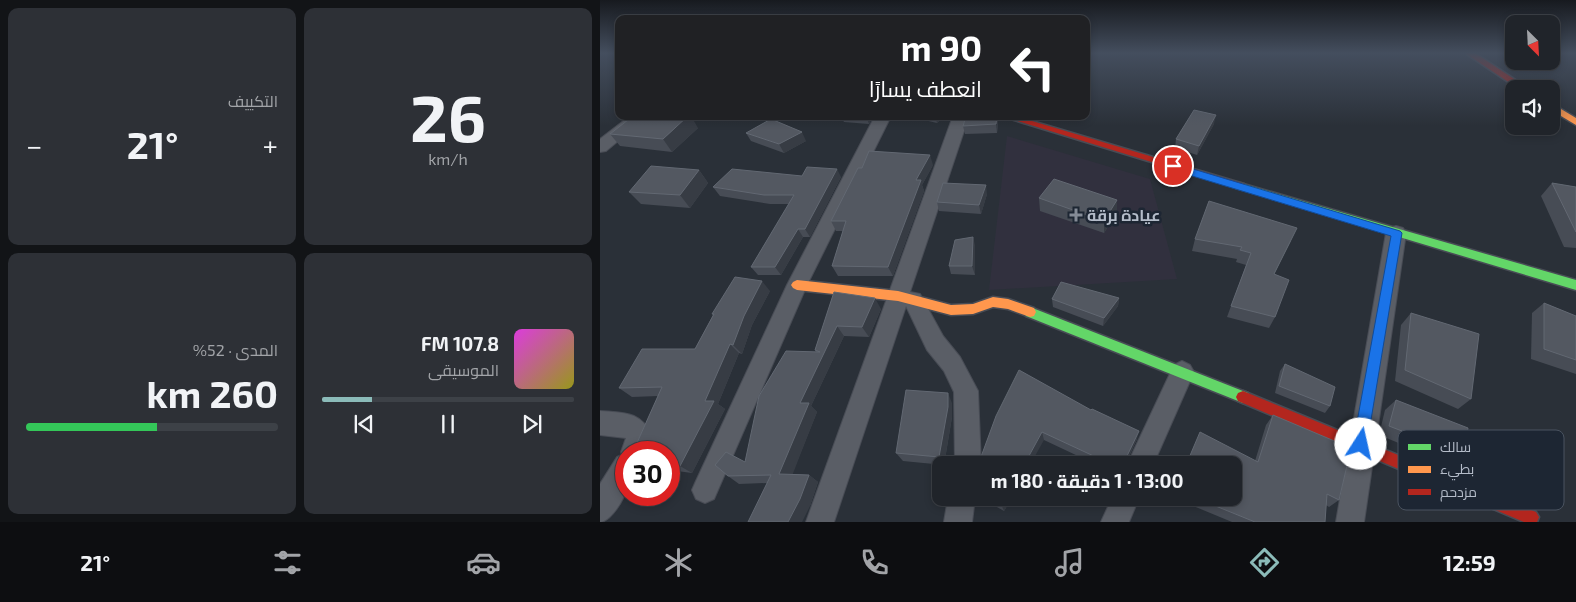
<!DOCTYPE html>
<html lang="ar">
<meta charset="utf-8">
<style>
body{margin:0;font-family:"Exo 2",Cairo,sans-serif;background:#2d3036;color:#f1f3f6;direction:rtl;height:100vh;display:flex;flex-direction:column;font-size:19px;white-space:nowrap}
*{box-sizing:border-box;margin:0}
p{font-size:16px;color:#a2a4a8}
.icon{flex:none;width:28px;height:28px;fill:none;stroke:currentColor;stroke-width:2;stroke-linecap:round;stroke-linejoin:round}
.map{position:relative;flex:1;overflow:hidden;direction:ltr}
.side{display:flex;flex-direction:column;gap:8px;padding:8px;background:#121417;width:600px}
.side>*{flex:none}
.banner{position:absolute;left:15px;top:15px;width:475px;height:105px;border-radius:10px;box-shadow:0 2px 8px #0003,0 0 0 1px #3d4147;direction:rtl;background:#202124;color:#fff;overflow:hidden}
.needle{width:32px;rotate:156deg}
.tools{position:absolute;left:905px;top:15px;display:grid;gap:10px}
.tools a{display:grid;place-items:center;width:55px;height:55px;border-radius:10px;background:#20242a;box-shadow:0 2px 8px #0003,0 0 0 1px #3d4147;font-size:25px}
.speed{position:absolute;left:15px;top:441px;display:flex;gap:10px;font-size:25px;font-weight:700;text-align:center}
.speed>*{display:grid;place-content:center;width:65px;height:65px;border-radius:50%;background:#20242a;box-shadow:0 2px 8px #0003,0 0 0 1px #3d4147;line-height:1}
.speed .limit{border:8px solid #d22;background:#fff;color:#111}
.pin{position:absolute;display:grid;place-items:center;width:42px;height:42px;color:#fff;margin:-21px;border:2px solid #fff;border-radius:50%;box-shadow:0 1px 5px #0007}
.me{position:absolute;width:55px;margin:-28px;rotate:10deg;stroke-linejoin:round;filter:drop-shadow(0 0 4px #0008)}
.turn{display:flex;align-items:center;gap:18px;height:105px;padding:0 25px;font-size:22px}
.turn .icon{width:65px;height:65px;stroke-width:2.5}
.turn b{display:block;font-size:35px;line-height:42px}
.big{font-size:38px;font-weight:700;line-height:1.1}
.side .widget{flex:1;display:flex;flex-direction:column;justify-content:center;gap:8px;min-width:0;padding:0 18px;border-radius:10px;background:#2d3036}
.side .dial{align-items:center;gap:0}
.dial b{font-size:65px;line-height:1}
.song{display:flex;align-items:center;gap:15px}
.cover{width:60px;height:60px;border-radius:8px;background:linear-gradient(135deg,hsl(300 70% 55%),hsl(60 70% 35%))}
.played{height:5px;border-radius:2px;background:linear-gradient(90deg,#8bbbb9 20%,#3d4147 20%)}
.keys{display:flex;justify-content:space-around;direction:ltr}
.heat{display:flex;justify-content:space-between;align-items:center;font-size:28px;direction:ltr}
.charge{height:8px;border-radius:4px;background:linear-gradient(90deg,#34c759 52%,#3d4147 0)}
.side .tiles{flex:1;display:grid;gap:8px;grid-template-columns:repeat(2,1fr)}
.trip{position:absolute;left:332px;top:456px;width:310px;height:50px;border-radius:10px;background:#20242a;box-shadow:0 2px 8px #0003,0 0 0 1px #3d4147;font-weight:700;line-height:50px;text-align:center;direction:rtl}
.tab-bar{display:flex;height:80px;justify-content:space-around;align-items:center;background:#0d0e11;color:#a2a4a8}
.tab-bar .icon{width:35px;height:35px}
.tab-bar .current{color:#8bbbb9}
.tab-bar b{font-size:22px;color:#f1f3f6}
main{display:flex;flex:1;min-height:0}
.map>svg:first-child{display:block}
</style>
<main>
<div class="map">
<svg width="976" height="522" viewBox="0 0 976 522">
<rect width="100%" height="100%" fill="#2a3038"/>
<path fill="#31303e" d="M407,136L550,179L577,279L389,290Z"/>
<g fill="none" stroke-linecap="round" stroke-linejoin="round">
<g stroke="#484c55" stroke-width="2">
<g id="street">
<path d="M30,116H48L6,151L0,152V139Z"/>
<path d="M275,116H291L207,285L114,499L105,503L96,499L92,490L96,481L187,285Z"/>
<path d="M353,116H369L310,292L320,294L343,336L360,357L378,391L381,465H355L354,392L344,371L327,350L306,306L234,522H206Z"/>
<path d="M796,226L803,228L806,233L764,522H736L786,233L789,228Z"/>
<path d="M582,361L590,365L594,372L553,465H527L574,365Z"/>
<path d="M0,411C24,413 41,411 52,436L47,452H26C26,464 28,478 26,489C25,499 10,522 0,522V484L17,457L22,455L21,452L26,438L0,435Z"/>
<path d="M348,498H375L372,522H344Z"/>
<path d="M512,498H539L529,522H501Z"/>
</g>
</g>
<g stroke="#484c55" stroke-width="3">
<g id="fast">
<path d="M640,183L976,280V290L636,188L635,186L636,184Z"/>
<path d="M430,307L648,393L650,397L648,401L643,403L426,316L424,312L426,308Z"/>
</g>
</g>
<g stroke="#484c55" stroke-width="3">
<g id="slow">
<path d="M951,103L976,118V125L951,110Z"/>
<path d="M197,280L298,291L351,305L373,304L393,297L408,299L434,308L436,312L434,316L430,317L408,309L393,307L373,314L351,315L298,301L197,290L193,288L191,285L193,282Z"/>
</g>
</g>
<g stroke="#484c55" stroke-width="3">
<g id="jam">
<path d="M865,53H875L929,89H919Z"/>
<path d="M401,116H415L644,184L645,186L640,189Z"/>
<path d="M643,391L936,512L939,517L937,522H924L638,401L636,397L638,393Z"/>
</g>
</g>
<use href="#street" fill="#5a5e66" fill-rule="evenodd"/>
<use href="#fast" fill="#63d668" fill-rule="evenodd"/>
<use href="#slow" fill="#ff974d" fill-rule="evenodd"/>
<use href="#jam" fill="#b3261e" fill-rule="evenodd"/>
</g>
<g fill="#474c55">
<path d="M241,116H273L269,124L244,122Z"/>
<path d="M292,116H344L337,123L320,119L292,118Z"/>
<path d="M366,116H397L398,123L397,133L365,134L363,126Z"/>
<path d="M614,124L597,155L575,148L576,139Z"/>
<path d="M98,128L72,152L20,146L10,134Z"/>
<path d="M146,133L206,141L184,153L151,141Z"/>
<path d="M333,165L322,185L324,191L293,276H238L232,266L243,231H236L231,221Z"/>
<path d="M99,170L108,183L90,208L41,204L29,192Z"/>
<path d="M202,176L241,177L210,237H203L181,275H158L151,267L189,204H170L120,196L113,187Z"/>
<path d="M952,183L976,187V248L964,247L941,196Z"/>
<path d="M387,194L381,214L339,211L337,202Z"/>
<path d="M439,198L517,200V212L504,233L440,211Z"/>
<path d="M595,239L691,241L674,274L675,317L669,328L627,317L646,265L636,262L637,259L592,251Z"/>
<path d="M375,245V275L351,274L349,266Z"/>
<path d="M170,291L152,325L142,354L139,353L118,404L125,409L92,473L69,470V452L36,445L58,396L32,397L19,388L95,349L113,315L112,314Z"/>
<path d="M234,292L281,309L269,337L244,336L211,406L217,412L192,474L209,475L218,482L210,506L167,483L139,484L128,476L145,462L216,352L215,350Z"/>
<path d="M519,298L518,306L503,326L453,307L452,299Z"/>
<path d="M944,303L976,316V374L931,359L932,313Z"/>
<path d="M811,313L871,399L858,409L795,381L801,325Z"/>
<path d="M685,364L730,406L725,413L675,393L680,371Z"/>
<path d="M796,400L864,455L850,464L779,435L785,410Z"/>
<path d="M352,403V417L344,465L303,461L296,453Z"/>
<path d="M673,415L739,500L729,507L726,505L725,522H632L574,498H634L655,461L666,425Z"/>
<path d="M396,416L537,439L528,459H531L530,465H497L444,440Z"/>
<path d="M381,498H412L404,511Z"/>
</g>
<g fill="#373c44">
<path d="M616,115L614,124L597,155L599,146Z"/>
<path d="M88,116H91L98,128L72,152L63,139Z"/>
<path d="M266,116H273L269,124Z"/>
<path d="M335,116H344L337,123Z"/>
<path d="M397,116L398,123L397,133L396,124Z"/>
<path d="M202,132L206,141L184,153L179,144Z"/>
<path d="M330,155L333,165L322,185L324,191L293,276L288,267L316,180Z"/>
<path d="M237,169L241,177L210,237L205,229Z"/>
<path d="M99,170L108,183L90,208L80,195Z"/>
<path d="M386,185L387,194L381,214L379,205Z"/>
<path d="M517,200V212L504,233V221Z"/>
<path d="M198,229L203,237L181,275L175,267Z"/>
<path d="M373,237L375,245V275L372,266Z"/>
<path d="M162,281L170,291L152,325L142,354L133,345L144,316Z"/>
<path d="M275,298L281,309L269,337L262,327Z"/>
<path d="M519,298L518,306L503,326L504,318Z"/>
<path d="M237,326L244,336L211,406L217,412L190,481L179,474L200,403Z"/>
<path d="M130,344L139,353L118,404L125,409L92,473L80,466L105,401Z"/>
<path d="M348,393L352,403V417L344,465L339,457Z"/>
<path d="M539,431L537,439L525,464L527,456Z"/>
<path d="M442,432L444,440L430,465H424Z"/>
<path d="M209,475L218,482L210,506L202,522H188Z"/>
<path d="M405,498H412L404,511L401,504Z"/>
</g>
<g fill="#535861" stroke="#626872">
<path d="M594,110L616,115L599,146L576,139Z"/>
<path d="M33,116H88L63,139L10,134Z"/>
<path d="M366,116H397L396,124L363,126Z"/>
<path d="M171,119L202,132L179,144L146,133Z"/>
<path d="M269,151L330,155L316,180H321L288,267L232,266L246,221H231L258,168H262Z"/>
<path d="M51,166L99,170L80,195L29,192Z"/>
<path d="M207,167L237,169L205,229H198L175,267H151L194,195H164L113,187L132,169L202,176Z"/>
<path d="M454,179L517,200L504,221L439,198Z"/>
<path d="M343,183L386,185L379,205L337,202Z"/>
<path d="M952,183L976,187V232Z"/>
<path d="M609,201L697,228L674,274L689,280L675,317L631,306L651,253L640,250L642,247L595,239Z"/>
<path d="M373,237L372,266H349L355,240Z"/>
<path d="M135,277L162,281L144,316L133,345L130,344L105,401H114L80,466L69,465V452H31L36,445L62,387L19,388L42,349H95L114,314H112Z"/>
<path d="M461,282L519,298L504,318L452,299Z"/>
<path d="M234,292L275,298L262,327L237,326L200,403H209L179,474L209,475L200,499L188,522H148L171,475L128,476L115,465L126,452L145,462L159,396L186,351L220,352L215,350Z"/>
<path d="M944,303L976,316V360L944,349Z"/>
<path d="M811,313L879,334L871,399L805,370Z"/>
<path d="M685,364L735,387L730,406L679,386Z"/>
<path d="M419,370L491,410L492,409L539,431L527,456V459H531L528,465H513L442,432L424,465H378L396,416Z"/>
<path d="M306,390L348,393V407L339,457L296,453Z"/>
<path d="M796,400L868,428L864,455L789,426Z"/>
<path d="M673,415L751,448L739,500L727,494L725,522H655L596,498H634V465H586L600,432L658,462Z"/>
<path d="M389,498H405L401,504Z"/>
</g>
<linearGradient id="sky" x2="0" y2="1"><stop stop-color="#171a1f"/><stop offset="0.42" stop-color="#444e5e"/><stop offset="1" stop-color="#444e5e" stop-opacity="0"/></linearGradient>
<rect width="976" height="126" fill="url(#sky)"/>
<path fill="#1a73e8" stroke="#114b97" d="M573,163L800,231L802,233L766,450L761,452L756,450L753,444L791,236L569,169L568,166Z"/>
<path fill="#848b96" stroke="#1d2633" stroke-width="2" d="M473.5 207.5h5v5h5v5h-5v5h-5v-5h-5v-5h5z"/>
<g text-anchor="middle" stroke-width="5" stroke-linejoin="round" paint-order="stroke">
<g font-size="16" font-weight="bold" fill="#b4bcc9" stroke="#1d2633" text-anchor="start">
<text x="487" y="221">عيادة برقة</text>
</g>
</g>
<rect x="798" y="430" width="166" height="80" rx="8" fill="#1d2633" stroke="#4a5360" stroke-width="1"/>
<rect x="808" y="444" width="23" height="6" fill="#63d668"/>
<rect x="808" y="466" width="23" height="7" fill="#ff974d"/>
<rect x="808" y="489" width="23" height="6" fill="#b3261e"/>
<g font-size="14" fill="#b4bcc9">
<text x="840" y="452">سالك</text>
<text x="840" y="474">بطيء</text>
<text x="840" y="497">مزدحم</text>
</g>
</svg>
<div class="tools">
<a><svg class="needle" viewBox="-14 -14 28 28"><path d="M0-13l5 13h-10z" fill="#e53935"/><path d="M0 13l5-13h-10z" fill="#a2a4a8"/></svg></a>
<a><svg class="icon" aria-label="sound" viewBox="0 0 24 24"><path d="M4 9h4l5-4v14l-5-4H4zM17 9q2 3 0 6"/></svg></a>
</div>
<div class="speed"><div class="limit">30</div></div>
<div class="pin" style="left:573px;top:166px;background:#d93025"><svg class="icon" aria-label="arrive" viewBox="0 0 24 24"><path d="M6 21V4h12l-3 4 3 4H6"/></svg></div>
<svg class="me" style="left:761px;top:444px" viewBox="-20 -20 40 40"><circle r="19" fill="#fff"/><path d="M0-13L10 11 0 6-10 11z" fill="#1a73e8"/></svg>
<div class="trip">13:00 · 1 دقيقة · 180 m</div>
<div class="banner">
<div class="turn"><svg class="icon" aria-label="left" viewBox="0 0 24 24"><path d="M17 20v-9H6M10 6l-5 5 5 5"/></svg><div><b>90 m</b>انعطف يسارًا</div></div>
</div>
</div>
<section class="side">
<div class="tiles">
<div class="widget dial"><b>26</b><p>km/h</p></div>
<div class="widget"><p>التكييف</p>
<div class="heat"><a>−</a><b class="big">21°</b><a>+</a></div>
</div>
<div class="widget">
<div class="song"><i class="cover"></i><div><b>107.8 FM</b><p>الموسيقى</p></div></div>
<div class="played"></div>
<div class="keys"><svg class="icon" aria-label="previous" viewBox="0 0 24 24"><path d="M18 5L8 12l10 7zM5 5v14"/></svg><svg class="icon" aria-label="pause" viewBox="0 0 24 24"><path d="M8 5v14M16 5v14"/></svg><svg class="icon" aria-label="next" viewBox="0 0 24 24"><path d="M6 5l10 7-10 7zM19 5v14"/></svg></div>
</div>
<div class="widget"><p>المدى · 52%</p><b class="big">260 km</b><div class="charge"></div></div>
</div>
</section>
</main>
<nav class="tab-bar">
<b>12:59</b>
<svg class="icon current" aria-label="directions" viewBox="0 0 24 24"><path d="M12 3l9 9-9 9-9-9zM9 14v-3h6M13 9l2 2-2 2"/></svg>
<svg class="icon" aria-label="music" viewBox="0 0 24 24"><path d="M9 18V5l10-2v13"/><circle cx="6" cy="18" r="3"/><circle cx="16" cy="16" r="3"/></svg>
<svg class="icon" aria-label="phone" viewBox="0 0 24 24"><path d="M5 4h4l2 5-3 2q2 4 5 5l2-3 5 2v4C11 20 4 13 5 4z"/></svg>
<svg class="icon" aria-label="climate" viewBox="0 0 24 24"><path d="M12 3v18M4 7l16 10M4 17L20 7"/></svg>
<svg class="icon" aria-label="car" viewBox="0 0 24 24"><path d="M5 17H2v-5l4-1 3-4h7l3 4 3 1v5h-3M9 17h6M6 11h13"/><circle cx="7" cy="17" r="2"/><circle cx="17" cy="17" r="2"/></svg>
<svg class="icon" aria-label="filters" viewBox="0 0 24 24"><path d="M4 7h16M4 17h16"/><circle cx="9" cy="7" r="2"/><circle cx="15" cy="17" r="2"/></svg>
<b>21°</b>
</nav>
